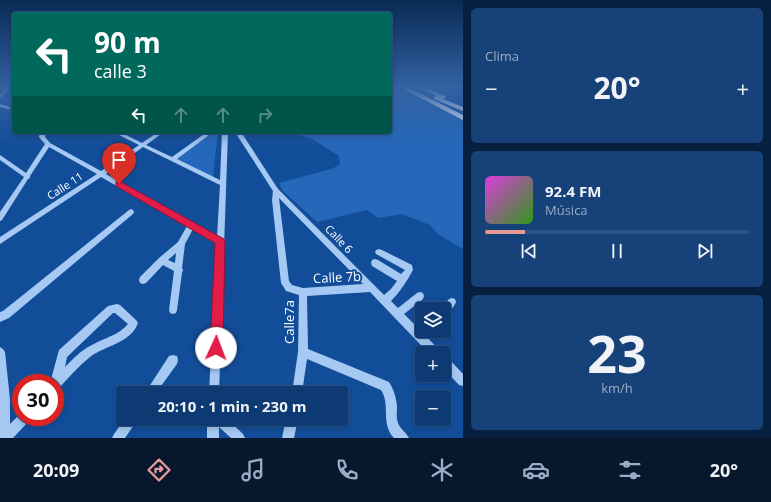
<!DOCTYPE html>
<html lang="es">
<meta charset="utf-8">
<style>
body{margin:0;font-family:"Open Sans",sans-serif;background:#174179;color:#f1f3f6;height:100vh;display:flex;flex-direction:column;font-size:15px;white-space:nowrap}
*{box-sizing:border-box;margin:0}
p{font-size:13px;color:#9badc5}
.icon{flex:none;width:22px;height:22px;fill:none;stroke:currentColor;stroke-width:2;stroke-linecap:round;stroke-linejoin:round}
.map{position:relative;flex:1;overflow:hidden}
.side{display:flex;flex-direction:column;gap:8px;padding:8px;background:#082040;width:308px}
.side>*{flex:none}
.hud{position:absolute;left:12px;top:12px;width:380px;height:122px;border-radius:4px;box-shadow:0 2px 6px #0003,0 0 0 1px #2e5486;background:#00695c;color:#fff;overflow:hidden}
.buttons{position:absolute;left:415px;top:302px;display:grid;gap:8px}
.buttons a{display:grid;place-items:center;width:36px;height:36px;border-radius:4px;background:#0e3a74;box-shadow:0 2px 6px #0003,0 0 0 1px #2e5486;font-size:20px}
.speed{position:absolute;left:12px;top:374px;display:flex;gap:8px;font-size:20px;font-weight:700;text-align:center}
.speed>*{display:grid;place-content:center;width:52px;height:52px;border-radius:50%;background:#0e3a74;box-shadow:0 2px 6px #0003,0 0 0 1px #2e5486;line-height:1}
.speed .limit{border:6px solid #d22;background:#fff;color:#111}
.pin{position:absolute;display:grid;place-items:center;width:34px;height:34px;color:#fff;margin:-41px -17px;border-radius:50% 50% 50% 0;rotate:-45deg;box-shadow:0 0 4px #0007}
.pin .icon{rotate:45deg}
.me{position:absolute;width:44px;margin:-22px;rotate:2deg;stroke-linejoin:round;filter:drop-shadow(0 0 3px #0008)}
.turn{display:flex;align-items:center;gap:14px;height:84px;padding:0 16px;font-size:18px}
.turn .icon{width:52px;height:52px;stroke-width:2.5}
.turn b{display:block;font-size:28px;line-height:34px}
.lanes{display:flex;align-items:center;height:38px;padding:0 16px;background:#0003;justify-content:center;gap:20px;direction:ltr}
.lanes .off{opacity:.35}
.big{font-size:30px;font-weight:700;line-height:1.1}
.side .tile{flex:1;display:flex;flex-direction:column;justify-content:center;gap:6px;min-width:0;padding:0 14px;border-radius:6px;background:#174179}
.side .dial{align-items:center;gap:0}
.dial b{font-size:52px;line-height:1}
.song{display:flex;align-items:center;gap:12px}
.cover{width:48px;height:48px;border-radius:6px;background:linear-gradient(135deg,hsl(300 70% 55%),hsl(110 70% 35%))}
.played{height:4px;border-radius:2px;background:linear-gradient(90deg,#e69b98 15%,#2e5486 15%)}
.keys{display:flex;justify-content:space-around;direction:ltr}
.heat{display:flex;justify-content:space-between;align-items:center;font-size:22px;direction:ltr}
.trip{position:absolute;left:116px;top:386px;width:232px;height:40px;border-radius:4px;background:#0e3a74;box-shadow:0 2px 6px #0003,0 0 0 1px #2e5486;font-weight:700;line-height:40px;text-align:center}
.dock{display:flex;height:64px;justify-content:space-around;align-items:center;background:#06172e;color:#9badc5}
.dock .icon{width:28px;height:28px}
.dock .current{color:#e69b98}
.dock b{font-size:18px;color:#f1f3f6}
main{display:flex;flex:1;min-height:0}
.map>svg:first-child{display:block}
</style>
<main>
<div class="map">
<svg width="463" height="438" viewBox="0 0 463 438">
<rect width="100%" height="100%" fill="#124d9a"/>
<g fill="#2567b8">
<path d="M390,87H396L463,120V249L439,235L430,225L402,214L378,218L367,210L317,222L283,191L279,183L331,169L340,165L339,156L312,139L291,132H390Z"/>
<path d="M212,132H218L213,177L176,160Z"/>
</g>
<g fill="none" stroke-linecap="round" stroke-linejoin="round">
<g fill="#a5c9f3" fill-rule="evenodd">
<path d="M3,87H7L8,91L0,98V95L4,91Z"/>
<path d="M0,104L10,107V108L8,109L0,107Z"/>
<path d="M40,132H46L45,137L50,143L101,171L139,145L113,132H120L142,143L158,132H164L146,145L172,157L207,132H213L177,159L220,180L222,132H228L219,393H209L217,243L193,229L185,244L182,268L183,270L182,273L177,310L176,313L173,314L170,313L169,310L174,271L163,265L146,283L143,284L140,283L139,280L140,277L159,258L178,242L187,226L101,177L0,244V237L97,174L49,147L30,176V178L28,179L2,220L0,221V212L24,177L0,160V155L26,173L45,144L39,137ZM143,147L220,185L217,236L106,174ZM176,253L175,263L168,260Z"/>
<path d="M235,132H241L278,189L384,295L391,289L397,281L372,266L371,263L372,260L375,259L378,260L401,274L405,270L376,254L375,252L376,250L379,249L382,250L412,265L413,270C407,281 400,292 391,301L398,308L417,293L420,292L423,293L424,296L423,299L404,314L420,330L422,328V331H430L426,336L439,350L441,353H429L416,340L370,292L307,296L308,349L389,382C394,390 396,397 397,406C397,412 396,417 398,423C400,429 406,432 409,438H394C380,423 391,405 381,390L307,359L302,393H292L298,352L299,295L286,291L281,283L272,200L273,191ZM279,198L363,284L303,288L292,285L289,281Z"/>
<path d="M131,209L133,210L134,212L133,214L9,318L0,322V312L3,311L129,210Z"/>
<path d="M452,298L455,299L456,302C454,307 449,313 444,315V309H440L441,308L449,299Z"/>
<path d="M117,304L120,305L136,320L138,323C131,343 106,345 90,357C79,366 69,377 59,388L55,389V383H50L59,350L108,306ZM113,313H115L128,324C119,335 104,338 92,345C81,350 73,359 65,367L67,357Z"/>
<path d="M0,347L3,349L5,352L10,399V424L21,413V417H31L29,421L13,438H0Z"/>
<path d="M173,355L177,356L178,360L177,364L156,393H145L169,356Z"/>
<path d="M444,357L448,358L463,374V386L459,385L444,369Z"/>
<path d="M125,419H138L125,438H112L114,434Z"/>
<path d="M207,419H227L243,434L245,438H231L219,427V438H207Z"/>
<path d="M286,419H298L294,438H282Z"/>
</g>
<g fill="#f2f7ff" fill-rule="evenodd">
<path d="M399,87H407L463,115V120Z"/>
<path d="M416,87H425L445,96L446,97L443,99L463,107V111L434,99L433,98L436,96Z"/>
</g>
</g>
<linearGradient id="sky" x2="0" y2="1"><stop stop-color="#0a2a55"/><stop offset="0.59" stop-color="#3362a3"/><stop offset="1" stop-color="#3362a3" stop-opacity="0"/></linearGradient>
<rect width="463" height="148" fill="url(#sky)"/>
<path fill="#e11d48" stroke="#92132f" d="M119,181L224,239L225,241L223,348L221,352L216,354L212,352L210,348L215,243L116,186V182Z"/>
<g text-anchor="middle" stroke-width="4" stroke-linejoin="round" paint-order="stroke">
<g font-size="11" fill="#fff" stroke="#124d9a">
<text transform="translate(65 186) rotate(-33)" y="4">Calle 11</text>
<text transform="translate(339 239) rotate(46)" y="4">Calle 6</text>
</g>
<g font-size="13" fill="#fff" stroke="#124d9a">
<text transform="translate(337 277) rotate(-3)" y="5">Calle 7b</text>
<text transform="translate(289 322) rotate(-90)" y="5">Calle7a</text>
</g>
</g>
</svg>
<div class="buttons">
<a><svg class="icon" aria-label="layers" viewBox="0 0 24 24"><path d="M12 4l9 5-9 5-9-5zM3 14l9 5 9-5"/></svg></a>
<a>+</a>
<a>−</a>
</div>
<div class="speed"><div class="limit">30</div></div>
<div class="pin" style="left:119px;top:184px;background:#d93025"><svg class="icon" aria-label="arrive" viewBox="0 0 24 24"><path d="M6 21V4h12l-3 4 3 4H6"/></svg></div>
<svg class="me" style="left:216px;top:348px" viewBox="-20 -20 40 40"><circle r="19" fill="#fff"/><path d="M0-13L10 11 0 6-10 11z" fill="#e11d48"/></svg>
<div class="trip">20:10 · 1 min · 230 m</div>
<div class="hud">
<div class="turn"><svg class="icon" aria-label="left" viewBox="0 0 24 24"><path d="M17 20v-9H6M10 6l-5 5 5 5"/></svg><div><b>90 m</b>calle 3</div></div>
<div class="lanes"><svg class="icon" aria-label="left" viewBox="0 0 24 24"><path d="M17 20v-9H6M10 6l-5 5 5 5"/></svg><svg class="icon off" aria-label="ahead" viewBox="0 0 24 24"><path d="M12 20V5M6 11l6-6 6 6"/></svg><svg class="icon off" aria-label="ahead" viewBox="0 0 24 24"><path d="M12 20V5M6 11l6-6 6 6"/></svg><svg class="icon off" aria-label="right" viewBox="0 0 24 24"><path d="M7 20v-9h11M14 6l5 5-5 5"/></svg></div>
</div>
</div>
<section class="side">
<div class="tile"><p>Clima</p>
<div class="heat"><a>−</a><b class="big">20°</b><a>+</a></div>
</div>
<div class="tile">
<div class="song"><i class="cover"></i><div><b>92.4 FM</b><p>Música</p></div></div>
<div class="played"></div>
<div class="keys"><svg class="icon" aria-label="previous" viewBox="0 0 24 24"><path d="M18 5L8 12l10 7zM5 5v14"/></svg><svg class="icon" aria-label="pause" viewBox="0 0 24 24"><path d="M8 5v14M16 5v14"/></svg><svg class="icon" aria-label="next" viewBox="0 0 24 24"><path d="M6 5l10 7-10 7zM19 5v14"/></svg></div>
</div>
<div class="tile dial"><b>23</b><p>km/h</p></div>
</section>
</main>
<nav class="dock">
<b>20:09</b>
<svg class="icon current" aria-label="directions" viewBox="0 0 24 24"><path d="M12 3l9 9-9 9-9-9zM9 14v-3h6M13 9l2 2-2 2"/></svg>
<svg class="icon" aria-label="music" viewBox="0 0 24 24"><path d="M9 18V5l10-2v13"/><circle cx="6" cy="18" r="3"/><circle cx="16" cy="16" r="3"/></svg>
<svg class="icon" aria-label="phone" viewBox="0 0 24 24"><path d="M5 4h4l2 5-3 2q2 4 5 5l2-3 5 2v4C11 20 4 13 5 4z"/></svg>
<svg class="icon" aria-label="climate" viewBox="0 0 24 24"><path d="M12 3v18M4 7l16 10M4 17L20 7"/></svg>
<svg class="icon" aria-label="car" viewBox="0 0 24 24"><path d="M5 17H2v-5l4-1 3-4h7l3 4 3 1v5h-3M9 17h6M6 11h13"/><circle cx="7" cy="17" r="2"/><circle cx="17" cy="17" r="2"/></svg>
<svg class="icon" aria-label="filters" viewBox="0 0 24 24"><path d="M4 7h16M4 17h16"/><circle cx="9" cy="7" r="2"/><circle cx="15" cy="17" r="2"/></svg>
<b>20°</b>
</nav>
